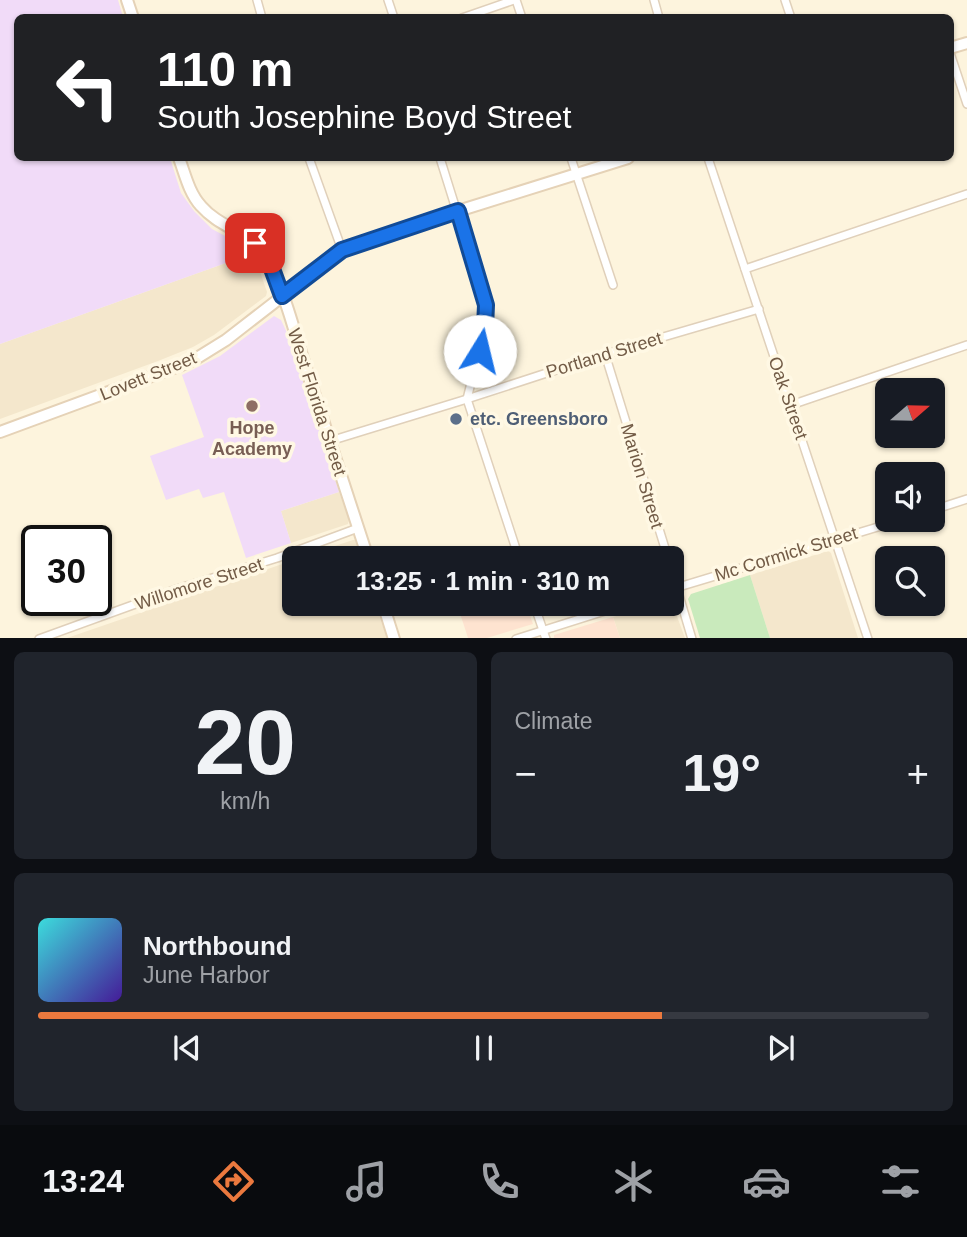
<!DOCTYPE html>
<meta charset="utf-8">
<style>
body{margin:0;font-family:Helvetica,sans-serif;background:#20242c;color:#f1f3f6;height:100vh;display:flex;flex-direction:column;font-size:26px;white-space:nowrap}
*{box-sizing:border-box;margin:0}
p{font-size:23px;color:#9ea1a6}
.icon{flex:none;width:38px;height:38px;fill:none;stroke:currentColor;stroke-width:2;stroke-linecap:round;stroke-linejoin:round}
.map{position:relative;height:638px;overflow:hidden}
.details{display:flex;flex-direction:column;gap:14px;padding:14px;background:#0d0f14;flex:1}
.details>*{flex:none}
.top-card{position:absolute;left:14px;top:14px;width:940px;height:147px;border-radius:10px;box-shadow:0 2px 5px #0004;background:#202124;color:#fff;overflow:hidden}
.needle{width:46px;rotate:70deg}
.tools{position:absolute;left:875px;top:378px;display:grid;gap:14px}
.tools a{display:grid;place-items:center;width:70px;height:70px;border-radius:10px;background:#171b24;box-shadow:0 2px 5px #0004;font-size:35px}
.speed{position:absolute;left:21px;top:525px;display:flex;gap:14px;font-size:35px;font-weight:700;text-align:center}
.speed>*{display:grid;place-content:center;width:91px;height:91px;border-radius:50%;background:#171b24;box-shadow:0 2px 5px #0004;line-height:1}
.speed .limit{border:4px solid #111;border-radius:10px;background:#fff;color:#111}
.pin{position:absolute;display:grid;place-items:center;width:60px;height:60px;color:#fff;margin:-30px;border-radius:14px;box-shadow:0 4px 10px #0006}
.me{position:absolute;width:77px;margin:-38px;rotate:9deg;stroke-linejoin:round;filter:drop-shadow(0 0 5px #0008)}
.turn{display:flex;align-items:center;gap:24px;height:147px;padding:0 28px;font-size:32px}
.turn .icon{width:91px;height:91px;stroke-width:2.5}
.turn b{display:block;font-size:49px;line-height:60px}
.big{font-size:52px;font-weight:600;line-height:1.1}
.details .card{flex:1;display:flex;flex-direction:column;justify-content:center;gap:10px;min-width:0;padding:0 24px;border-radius:10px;background:#20242c}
.details .dial{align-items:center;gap:0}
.dial b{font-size:91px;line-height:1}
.song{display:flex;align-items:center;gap:21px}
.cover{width:84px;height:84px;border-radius:10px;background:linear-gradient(135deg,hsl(180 70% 55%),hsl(260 70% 35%))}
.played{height:7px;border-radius:4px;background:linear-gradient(90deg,#eb793e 70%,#363941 70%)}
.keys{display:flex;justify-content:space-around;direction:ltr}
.heat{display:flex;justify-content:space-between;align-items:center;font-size:38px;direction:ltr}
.details .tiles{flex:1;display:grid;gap:14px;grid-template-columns:1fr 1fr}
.card:last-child{grid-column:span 2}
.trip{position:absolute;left:282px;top:546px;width:402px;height:70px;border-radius:10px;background:#171b24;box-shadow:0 2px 5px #0004;font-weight:600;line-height:70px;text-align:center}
.menu{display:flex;height:112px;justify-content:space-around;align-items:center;background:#090b0e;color:#9ea1a6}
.menu .icon{width:49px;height:49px}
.menu .on{color:#eb793e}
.menu b{font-size:32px;color:#f1f3f6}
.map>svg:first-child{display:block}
</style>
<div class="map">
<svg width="967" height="639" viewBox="0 0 967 639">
<rect width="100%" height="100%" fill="#fdf4dd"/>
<g fill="#f4e7cc">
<path d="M251,254L256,260L267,292L266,296L214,335L193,347L158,361L0,419V344Z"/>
<path d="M339,492L349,520L348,524L291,543L281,511Z"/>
<path d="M353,540H355L360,558H299Z"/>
<path d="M828,551L831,553L858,638H770L750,575Z"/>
<path d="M294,560V604H375L387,638H67Z"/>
<path d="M672,603L685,638H620L613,617L656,604Z"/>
</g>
<g fill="#fee3d0">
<path d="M457,604H526L533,624L487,638H468Z"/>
<path d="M613,617L620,638H554V635Z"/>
</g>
<g fill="#f1dbf8">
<path d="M0,0H118L123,17L18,18V158H170L181,193L194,211L212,229L242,245L251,254L0,344Z"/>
<path d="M274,316L281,320L288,335L339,492L281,511L291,543L246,558L224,492L203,498L199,489L166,500L150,456L204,437L182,375L220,356Z"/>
</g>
<path fill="#c9eabc" d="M750,575L770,638H700L688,599L691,594Z"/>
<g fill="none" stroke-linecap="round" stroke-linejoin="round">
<g stroke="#e0d0ba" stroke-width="10">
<g id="street">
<path d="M257,0L262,18"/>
<path d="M388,0L394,18"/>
<path d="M516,0L522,18"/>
<path d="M654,0L659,18"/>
<path d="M785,0L791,18"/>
<path d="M462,18L514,0"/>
<path d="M950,53L967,104"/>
<path d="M309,158L342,250"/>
<path d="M440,158L486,305L485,327L467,399L519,558"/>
<path d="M571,158L613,285"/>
<path d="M708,158L868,639"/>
<path d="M745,269L967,194"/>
<path d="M605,354L668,558"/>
<path d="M791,405L967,345"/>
<path d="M330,441L467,399L605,354L759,309"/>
<path d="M933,510L967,499"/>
<path d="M672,572L692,639"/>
<path d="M672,589L901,520"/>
<path d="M534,604L546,639"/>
<path d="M39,639L177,589L277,558L358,528"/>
<path d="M516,639L627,604"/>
</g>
</g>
<g stroke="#e5d2b7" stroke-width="14">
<g id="secondary">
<path d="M127,0L133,18"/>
<path d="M950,48L967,43"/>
<path d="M179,158C185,174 189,193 201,206C223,231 251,229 269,264C286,295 294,331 305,365C326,429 347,494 368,558"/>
<path d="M0,432L179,366L197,358L226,340L342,250L458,211L628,158"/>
<path d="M383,604L394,639"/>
</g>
</g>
<use href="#street" stroke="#fff" stroke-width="7"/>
<use href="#secondary" stroke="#fff" stroke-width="10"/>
</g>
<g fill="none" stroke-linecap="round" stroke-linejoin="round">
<g stroke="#114b97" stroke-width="18">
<path id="route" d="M255,243L271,266L282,296L342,250L458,211L486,305L485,327L480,351"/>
</g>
<use href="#route" stroke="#1a73e8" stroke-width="12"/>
</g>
<circle fill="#8d6e63" stroke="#fff8e4" stroke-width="2.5" cx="252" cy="406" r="7"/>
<circle fill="#5c6f8a" stroke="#fff8e4" stroke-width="2.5" cx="456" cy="419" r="7"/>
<g text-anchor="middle" stroke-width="7" stroke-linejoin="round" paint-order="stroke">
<g font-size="18" fill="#725b46" stroke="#fff8e4">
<text transform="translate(604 355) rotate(-17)" y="6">Portland Street</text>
<text transform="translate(148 376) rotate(-22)" y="6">Lovett Street</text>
<text transform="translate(788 398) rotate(71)" y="6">Oak Street</text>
<text transform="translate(317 402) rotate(72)" y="6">West Florida Street</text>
<text transform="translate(642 476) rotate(73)" y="6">Marion Street</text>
<text transform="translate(786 554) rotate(-17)" y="6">Mc Cormick Street</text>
<text transform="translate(199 584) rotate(-18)" y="6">Willomore Street</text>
</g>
<g font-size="18" font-weight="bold" fill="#4e5e75" stroke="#fff8e4" text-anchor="start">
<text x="470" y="425">etc. Greensboro</text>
</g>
<g font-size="18" font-weight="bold" fill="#785e54" stroke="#fff8e4">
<text x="252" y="434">Hope<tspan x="252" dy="21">Academy</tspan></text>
</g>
</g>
</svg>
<div class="tools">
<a><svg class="needle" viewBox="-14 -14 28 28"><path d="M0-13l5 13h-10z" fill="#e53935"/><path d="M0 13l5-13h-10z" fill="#9ea1a6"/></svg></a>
<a><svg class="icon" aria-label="sound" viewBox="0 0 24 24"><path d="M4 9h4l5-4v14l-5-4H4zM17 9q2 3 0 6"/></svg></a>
<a><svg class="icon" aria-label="search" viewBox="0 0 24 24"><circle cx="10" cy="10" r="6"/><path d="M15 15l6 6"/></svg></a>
</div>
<div class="speed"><div class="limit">30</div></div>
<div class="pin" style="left:255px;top:243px;background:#d93025"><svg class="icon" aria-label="arrive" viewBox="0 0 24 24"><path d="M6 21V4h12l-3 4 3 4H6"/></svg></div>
<svg class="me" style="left:480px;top:351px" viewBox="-20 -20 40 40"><circle r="19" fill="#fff"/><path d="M0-13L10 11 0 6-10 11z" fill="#1a73e8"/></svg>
<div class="trip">13:25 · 1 min · 310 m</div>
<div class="top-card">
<div class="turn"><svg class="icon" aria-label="left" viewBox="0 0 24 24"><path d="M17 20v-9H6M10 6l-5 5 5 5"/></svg><div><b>110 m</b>South Josephine Boyd Street</div></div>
</div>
</div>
<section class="details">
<div class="tiles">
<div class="card dial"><b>20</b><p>km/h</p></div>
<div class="card"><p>Climate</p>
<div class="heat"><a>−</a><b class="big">19°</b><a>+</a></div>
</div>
<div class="card">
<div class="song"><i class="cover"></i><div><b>Northbound</b><p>June Harbor</p></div></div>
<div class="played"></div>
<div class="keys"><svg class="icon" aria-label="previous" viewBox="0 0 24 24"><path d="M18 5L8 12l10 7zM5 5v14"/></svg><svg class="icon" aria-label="pause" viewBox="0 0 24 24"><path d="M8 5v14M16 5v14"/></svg><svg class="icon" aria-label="next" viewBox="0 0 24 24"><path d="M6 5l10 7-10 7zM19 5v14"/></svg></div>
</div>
</div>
</section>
<nav class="menu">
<b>13:24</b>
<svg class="icon on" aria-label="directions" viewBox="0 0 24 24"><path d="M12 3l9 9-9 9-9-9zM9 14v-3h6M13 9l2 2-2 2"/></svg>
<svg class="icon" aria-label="music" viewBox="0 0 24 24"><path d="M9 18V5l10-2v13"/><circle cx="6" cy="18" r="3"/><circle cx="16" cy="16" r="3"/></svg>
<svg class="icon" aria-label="phone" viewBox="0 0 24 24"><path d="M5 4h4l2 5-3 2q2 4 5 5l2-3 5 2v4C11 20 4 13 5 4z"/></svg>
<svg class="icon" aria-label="climate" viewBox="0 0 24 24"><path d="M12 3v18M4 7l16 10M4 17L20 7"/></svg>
<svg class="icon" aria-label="car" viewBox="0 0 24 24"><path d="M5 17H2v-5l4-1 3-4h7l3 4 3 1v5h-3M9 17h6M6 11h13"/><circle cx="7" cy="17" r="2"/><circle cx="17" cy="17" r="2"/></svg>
<svg class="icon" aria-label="filters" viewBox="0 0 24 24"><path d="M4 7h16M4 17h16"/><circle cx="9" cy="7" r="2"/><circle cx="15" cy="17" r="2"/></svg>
</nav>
